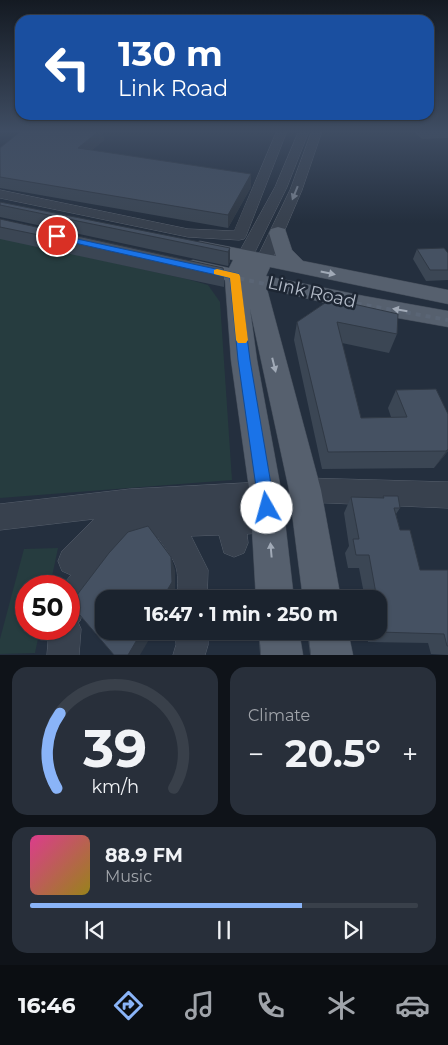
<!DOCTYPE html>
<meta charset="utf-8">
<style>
body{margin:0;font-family:Montserrat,sans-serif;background:#282f3a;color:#f1f3f6;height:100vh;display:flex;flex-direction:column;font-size:19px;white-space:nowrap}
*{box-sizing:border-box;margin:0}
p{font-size:16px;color:#a0a4aa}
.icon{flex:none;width:28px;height:28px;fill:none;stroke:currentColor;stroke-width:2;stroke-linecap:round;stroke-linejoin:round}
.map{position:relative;height:655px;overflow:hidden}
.panel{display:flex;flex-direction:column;gap:12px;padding:12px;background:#0f1319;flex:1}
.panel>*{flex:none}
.banner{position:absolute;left:15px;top:15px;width:419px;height:105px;border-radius:15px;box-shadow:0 1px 4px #0004,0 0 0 1px #39404a;background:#1a4fa0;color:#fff;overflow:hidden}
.speed{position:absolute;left:15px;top:575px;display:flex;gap:10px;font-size:25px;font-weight:700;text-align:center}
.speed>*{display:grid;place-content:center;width:65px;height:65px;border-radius:50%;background:#1b232e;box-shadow:0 1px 4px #0004,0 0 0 1px #39404a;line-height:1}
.speed .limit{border:8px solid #d22;background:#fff;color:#111}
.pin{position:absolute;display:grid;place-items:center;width:42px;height:42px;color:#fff;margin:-21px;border:2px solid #fff;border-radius:50%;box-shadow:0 1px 5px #0007}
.me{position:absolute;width:55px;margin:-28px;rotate:353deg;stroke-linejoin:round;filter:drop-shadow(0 0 4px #0008)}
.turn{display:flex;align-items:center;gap:18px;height:105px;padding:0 20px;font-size:22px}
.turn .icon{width:65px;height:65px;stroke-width:2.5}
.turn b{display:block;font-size:35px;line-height:42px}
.big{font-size:38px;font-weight:700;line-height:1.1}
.panel .widget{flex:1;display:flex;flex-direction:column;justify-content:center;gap:8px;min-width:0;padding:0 18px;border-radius:15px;background:#282f3a}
.panel .dial{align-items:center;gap:0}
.dial svg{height:130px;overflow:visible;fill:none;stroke:#39404a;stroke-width:7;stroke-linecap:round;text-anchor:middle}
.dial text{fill:#f1f3f6;stroke:none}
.song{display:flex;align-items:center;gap:15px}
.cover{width:60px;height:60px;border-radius:8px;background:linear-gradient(135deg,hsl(330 70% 55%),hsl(50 70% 35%))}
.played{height:5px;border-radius:2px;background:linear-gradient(90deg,#8ab4f8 70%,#39404a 70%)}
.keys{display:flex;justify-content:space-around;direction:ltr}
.heat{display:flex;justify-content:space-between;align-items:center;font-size:28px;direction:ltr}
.panel .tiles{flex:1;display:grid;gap:12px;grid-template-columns:1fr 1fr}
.widget:last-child{grid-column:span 2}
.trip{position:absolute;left:95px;top:590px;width:292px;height:50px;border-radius:15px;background:#1b232e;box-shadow:0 1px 4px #0004,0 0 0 1px #39404a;font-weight:700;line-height:50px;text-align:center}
.tabs{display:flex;height:80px;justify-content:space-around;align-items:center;background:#0b0e12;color:#a0a4aa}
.tabs .icon{width:35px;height:35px}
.tabs .active{color:#8ab4f8}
.tabs b{font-size:22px;color:#f1f3f6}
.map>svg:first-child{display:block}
</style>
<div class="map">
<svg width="448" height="655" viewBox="0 0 448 655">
<rect width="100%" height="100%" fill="#242f3e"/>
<g fill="#263c3f">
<path d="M0,238L187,279L208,285L220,302L232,480L0,498Z"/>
<path d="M58,548L50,586H26V629H40L35,653L0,654V639L24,549Z"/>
</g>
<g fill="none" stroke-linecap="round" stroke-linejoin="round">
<g stroke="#565f6c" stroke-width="1">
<g id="minor">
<path d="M277,131H287L246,236L244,239L239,240L188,237L0,198V190L188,229L234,231Z"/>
<path d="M299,131H309L287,187L253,256L251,259H239L237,256L275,187Z"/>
<path d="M312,131H322L302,190L272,260L270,263H258L256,260L290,190Z"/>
<path d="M305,478L448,482V508L305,502L296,499L292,490L296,481Z"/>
<path d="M266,482L275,486L279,495L275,504L270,506L278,509L281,519L278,529L268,532L247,534L248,543L244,553L234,557L224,553L219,535L191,536L208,570L207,599H177C179,565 178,566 158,538L150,539L129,546L85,606L80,621L78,622L81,629L79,655H47L49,629H69V586H62L71,575L62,571L58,561L62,551L94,519L0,530V504L130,489Z"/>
<path d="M176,631H208V645L205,655H173L176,645Z"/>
</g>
</g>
<g stroke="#414a57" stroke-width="1">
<g id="major">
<path d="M278,227L285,229L292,250L303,261L448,290V304L270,267L266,276L364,296L448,311V327L364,312L267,289L321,490L341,599H303L289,490L250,309L257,360L282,495L294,599H256L250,495L231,360L225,280L186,270L183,266L186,262L193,260L229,268L233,260L193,251L190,247L193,243L200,241L276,256L269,233L271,229Z"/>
<path d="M259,631H299L303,655H261Z"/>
<path d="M308,631H348L353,655H311Z"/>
</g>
</g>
<use href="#minor" fill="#38414e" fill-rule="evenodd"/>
<use href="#major" fill="#56606e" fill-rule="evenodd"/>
<path stroke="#5a6575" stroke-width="3" stroke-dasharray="4 4" stroke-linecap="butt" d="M210,272L215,273"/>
<path stroke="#5a6575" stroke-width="4" stroke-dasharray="5 5" stroke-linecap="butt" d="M210,272L343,301L448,320"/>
</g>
<g fill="#3b4654">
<path d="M21,131H102L104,140L92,150L251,187L228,228L0,188V148Z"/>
<path d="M413,131H448V138L422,139Z"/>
<path d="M0,202L230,248V261L228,266L0,217Z"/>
<path d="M0,219L224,273V287L0,239Z"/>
<path d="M417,249L448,253V280L426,281L413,259Z"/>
<path d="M331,299L397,334L389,353L342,343L361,418L391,417L388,408L396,390L448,451L434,468L322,469L294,340L297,322Z"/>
<path d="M383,496L400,508L396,514L400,530L420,570H448V655L431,654L428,643L368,642L366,631H379V599H365L359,568H348L345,553L349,546L344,513L351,497L382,498Z"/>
</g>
<g fill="#303945">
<path d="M99,131H102L104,140L81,159L78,148Z"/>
<path d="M251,174V187L228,228V215Z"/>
<path d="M230,248V261L228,266V252Z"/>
<path d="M448,449V451L446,454L434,468Z"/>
<path d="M171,557L175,570V594L173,599H162Z"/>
<path d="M142,631H154L140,655H128Z"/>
</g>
<g fill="#455162" stroke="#303945">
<path d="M21,131H99L78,148L251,174L228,215L0,177V148Z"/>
<path d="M0,202L230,248L228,252L0,205Z"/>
<path d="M0,219L223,268L224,273L0,227Z"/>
<path d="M444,248L448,253V270H430L417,249Z"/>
<path d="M331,299L398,314L397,334L337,322L361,418L407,417L396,390L436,389L448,414V449L446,451L328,452L297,322Z"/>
<path d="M383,496H398L400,508H394L400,530H410L420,570H448V646H447L444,634L379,632V599H377L369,555H356L353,539H359L351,497L384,498Z"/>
<path d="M148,526L171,557L172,582L162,599H104V631H142L128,655H114L73,607L77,595L109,553L128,532Z"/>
</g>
<defs><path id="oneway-solid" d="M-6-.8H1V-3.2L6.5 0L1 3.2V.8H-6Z" transform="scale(1.25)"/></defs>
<use fill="#7c8592" href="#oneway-solid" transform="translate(295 193) rotate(112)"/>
<g fill="#a1aab7">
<use href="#oneway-solid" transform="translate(328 273) rotate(12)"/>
<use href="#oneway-solid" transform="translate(400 310) rotate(-170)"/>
<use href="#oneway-solid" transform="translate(274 365) rotate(76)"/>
<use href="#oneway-solid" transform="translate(271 550) rotate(-95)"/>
</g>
<linearGradient id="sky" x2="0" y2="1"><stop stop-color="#141a22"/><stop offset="0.59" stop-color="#3f4d63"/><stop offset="1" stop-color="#3f4d63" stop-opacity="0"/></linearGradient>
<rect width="448" height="223" fill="url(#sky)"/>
<path fill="#1a73e8" stroke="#114b97" d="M54,234L239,274L250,360L275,508L272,514L267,516L261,514L259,508L238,360L230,278L57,239L53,236Z"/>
<path fill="#f59e0b" d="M217,269L239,274L240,276L248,340L246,343H238L236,340L230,278L214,274V270Z"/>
<g text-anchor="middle" stroke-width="5" stroke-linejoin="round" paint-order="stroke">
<g font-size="18" fill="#b4bcc9" stroke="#1d2633">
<text transform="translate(312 292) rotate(13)" y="6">Link Road</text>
</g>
</g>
</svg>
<div class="speed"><div class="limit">50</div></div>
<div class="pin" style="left:57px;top:236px;background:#d93025"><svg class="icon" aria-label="arrive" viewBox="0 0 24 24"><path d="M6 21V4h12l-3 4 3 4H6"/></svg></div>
<svg class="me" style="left:267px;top:508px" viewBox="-20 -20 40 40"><circle r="19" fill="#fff"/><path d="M0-13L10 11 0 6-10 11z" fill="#1a73e8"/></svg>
<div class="trip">16:47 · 1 min · 250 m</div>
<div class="banner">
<div class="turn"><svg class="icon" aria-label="left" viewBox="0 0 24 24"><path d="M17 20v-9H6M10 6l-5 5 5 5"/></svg><div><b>130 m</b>Link Road</div></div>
</div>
</div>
<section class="panel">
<div class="tiles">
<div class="widget dial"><svg viewBox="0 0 100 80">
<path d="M14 69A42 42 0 1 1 86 69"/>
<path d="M14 69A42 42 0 0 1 16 23" stroke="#8ab4f8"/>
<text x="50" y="56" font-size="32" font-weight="700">39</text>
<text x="50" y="72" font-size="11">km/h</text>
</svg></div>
<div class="widget"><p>Climate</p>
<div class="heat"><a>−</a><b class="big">20.5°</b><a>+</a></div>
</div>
<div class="widget">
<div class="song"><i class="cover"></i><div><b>88.9 FM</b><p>Music</p></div></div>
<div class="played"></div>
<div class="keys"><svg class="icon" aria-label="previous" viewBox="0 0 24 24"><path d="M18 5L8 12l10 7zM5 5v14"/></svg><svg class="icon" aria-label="pause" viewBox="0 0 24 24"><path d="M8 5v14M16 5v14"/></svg><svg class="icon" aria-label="next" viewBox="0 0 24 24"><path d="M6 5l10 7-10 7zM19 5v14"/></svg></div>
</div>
</div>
</section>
<nav class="tabs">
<b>16:46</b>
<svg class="icon active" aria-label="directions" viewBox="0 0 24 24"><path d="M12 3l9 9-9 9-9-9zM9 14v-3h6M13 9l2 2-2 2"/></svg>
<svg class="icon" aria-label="music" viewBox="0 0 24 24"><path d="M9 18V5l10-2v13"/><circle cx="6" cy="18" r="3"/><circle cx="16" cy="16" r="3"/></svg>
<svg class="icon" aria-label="phone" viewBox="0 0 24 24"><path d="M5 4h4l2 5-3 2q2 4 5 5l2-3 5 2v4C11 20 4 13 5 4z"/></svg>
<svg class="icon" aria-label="climate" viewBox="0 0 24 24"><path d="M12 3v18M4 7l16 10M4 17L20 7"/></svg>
<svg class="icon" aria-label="car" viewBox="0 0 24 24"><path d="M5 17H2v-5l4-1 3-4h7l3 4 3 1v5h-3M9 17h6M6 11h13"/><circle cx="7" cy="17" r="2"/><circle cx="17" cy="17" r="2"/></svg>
</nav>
